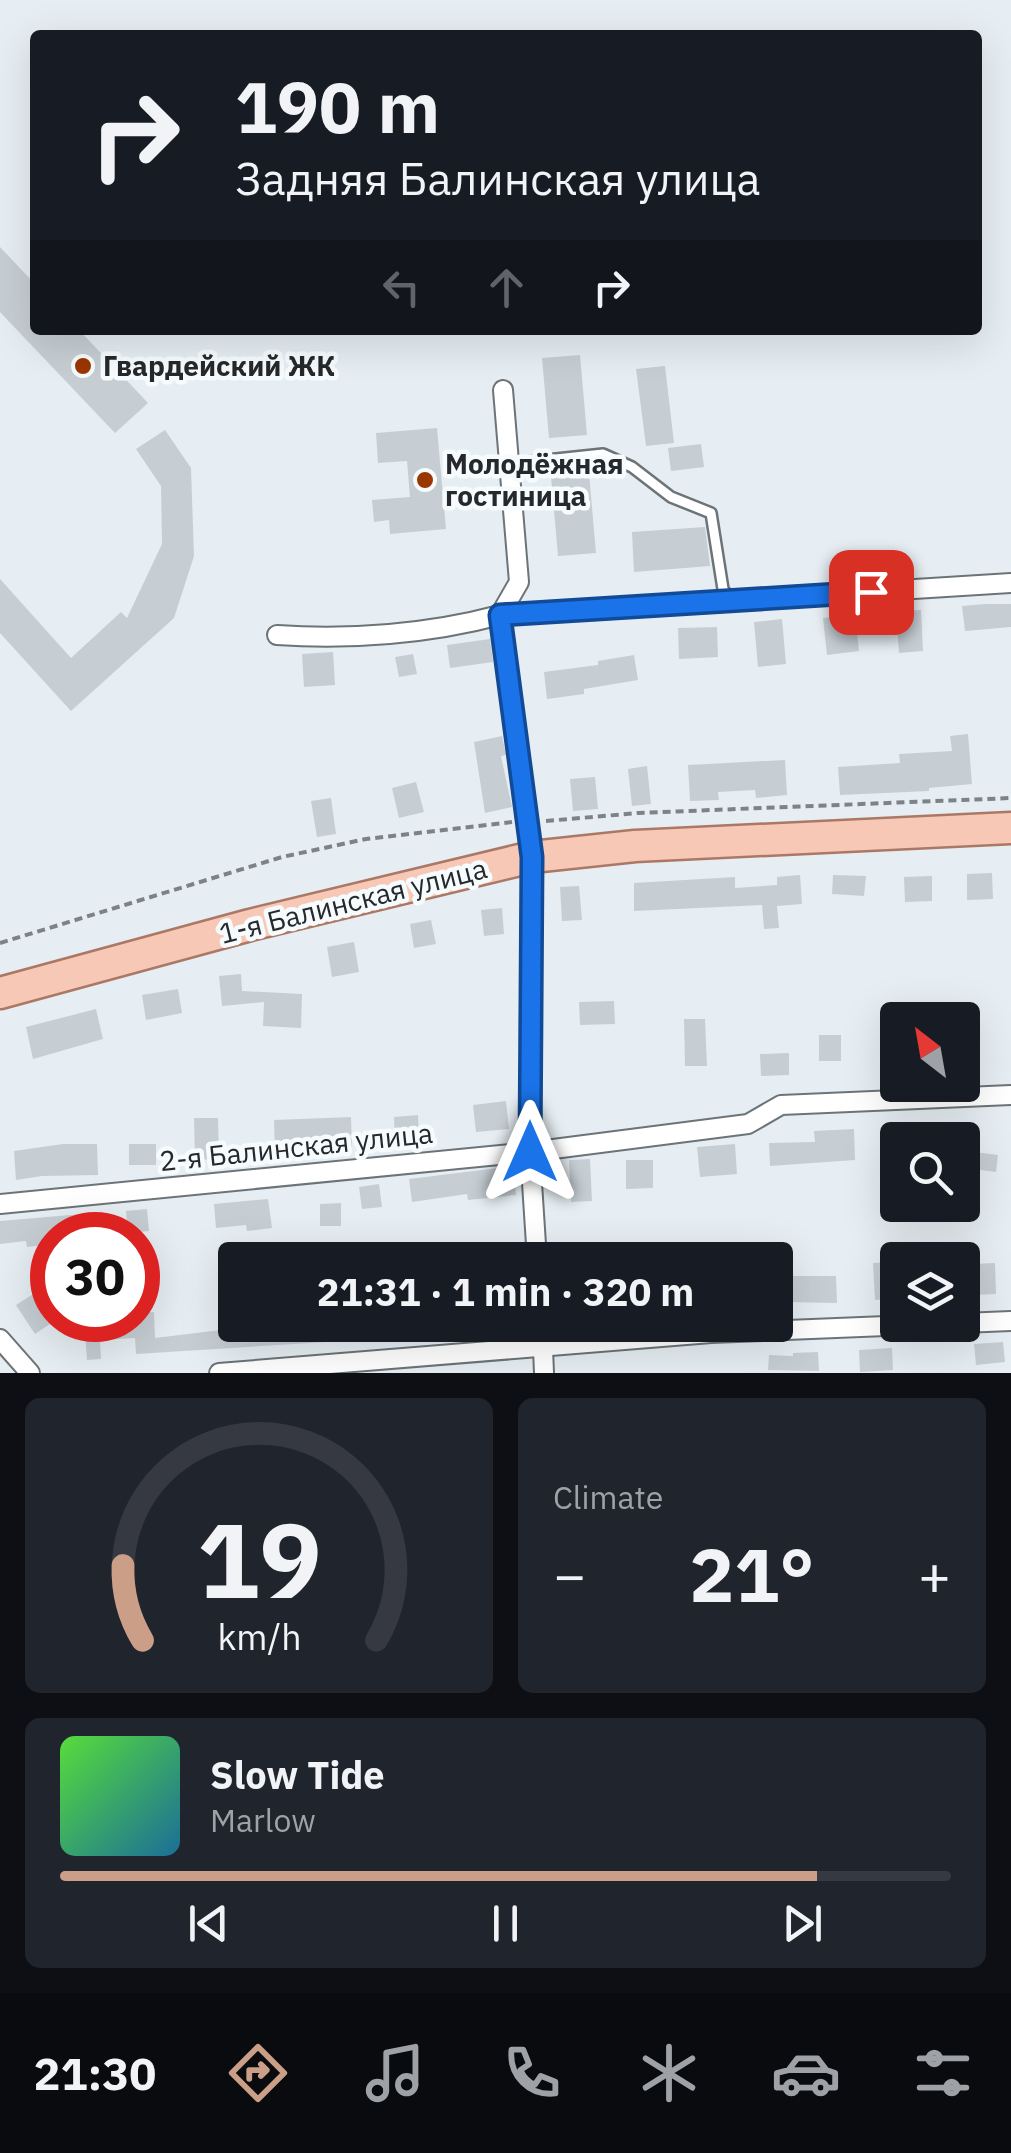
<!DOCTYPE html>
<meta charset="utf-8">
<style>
body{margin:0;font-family:"IBM Plex Sans",sans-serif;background:#20242c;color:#f1f3f6;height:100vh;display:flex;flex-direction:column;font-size:38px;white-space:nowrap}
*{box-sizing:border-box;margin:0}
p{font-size:32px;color:#9ea1a6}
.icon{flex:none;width:55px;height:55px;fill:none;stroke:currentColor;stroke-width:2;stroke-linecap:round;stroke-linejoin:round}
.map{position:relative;height:1373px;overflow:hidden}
.side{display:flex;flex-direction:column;gap:25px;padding:25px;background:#0d0f14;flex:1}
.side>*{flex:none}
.hud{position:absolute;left:30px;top:30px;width:952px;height:305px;border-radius:10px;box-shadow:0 10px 40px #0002;background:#171b24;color:#f1f3f6;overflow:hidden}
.needle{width:65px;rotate:329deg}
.buttons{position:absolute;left:880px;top:1002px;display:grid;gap:20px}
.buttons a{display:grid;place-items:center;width:100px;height:100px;border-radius:10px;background:#171b24;box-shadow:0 10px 40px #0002;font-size:50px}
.speed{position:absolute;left:30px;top:1212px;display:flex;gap:20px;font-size:50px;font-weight:700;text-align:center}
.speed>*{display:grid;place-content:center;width:130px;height:130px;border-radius:50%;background:#171b24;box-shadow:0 10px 40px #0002;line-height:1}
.speed .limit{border:15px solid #d22;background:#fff;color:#111}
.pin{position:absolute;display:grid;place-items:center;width:85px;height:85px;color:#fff;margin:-42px;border-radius:20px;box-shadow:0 5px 15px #0006}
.me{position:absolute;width:110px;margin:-55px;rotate:0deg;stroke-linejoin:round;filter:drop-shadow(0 0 8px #0008)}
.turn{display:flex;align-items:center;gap:35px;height:210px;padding:0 40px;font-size:45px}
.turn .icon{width:130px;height:130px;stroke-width:2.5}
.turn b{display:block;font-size:70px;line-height:85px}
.lanes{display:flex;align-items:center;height:95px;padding:0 40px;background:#0003;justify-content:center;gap:50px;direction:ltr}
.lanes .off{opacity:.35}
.big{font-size:75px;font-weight:800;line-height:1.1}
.side .card{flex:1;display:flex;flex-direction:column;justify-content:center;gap:15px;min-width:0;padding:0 35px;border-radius:15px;background:#20242c}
.side .dial{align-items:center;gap:0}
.dial svg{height:260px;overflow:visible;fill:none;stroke:#363941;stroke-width:7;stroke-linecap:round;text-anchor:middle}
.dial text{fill:#f1f3f6;stroke:none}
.song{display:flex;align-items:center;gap:30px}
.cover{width:120px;height:120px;border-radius:15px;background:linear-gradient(135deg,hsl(110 70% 55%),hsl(200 70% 35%))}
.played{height:10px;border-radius:5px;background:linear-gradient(90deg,#ca9e87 85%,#363941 85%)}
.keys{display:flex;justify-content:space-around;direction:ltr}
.heat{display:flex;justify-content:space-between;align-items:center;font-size:55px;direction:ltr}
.side .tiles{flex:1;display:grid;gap:25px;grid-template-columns:1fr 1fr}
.card:last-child{grid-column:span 2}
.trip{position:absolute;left:218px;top:1242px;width:575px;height:100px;border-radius:10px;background:#171b24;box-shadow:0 10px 40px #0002;font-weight:800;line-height:100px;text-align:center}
.dock{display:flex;height:160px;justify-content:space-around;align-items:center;background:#090b0e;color:#9ea1a6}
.dock .icon{width:70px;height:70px}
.dock .on{color:#ca9e87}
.dock b{font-size:45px;color:#f1f3f6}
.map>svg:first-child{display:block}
</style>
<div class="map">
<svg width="1011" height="1373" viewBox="0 0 1011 1373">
<rect width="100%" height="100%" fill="#e6eef3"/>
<g fill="#c6ced4">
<path d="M0,247L35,284V330H79L148,403L115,433L0,312Z"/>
<path d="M580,355L587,435L549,438L542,358Z"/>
<path d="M665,366L674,443L646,446L636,369Z"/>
<path d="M437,428L446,529L390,534L389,520L374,522L372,500L410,497L407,461L378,463L376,433Z"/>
<path d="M165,430L191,468L194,556L174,618L71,711L0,633V579L71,658L121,612L127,618L162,544L161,486L136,449Z"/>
<path d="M701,444L704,467L671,471L668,448Z"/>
<path d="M589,473L596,553L558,556L551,476Z"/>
<path d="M705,527L710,566L634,572L632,532Z"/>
<path d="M986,604H1011V627L965,631L962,606Z"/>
<path d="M921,610L923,651L899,653L896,611Z"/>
<path d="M855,615L859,651L827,655L823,618Z"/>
<path d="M782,619L786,664L758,667L754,622Z"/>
<path d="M717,627L718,657L679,659L678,628Z"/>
<path d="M490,639L493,662L450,668L447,645Z"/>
<path d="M333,652L335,685L304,687L302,654Z"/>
<path d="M413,654L417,674L399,677L395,657Z"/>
<path d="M634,655L638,680L584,689V694L547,699L544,672L598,665V661Z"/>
<path d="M968,734L972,784L929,788V791L840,795L838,767L900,763L899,754L952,751L950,736Z"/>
<path d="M502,736L506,755L501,756L512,807L485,813L474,742Z"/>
<path d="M785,760L787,795L756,798L755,790L718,792L719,800L690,801L688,765Z"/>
<path d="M647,766L651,804L632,806L628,769Z"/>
<path d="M595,777L598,809L573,811L570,779Z"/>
<path d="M416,782L424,812L399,818L392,788Z"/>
<path d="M331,798L336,834L317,837L311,801Z"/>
<path d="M992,873L993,899L967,900V874Z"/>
<path d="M800,875L802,904L777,906L779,928L764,929L762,905L634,911V883L735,877V888L777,885V877Z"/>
<path d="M833,875L866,876L864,896L832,894Z"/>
<path d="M932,876V901L905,902L904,877Z"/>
<path d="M579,886L582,920L562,921L560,887Z"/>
<path d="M502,908L504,934L484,936L481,910Z"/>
<path d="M431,920L436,944L414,948L410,924Z"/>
<path d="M354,942L359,972L332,977L327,947Z"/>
<path d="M241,974L242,991L302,994L301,1028L263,1026L264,1002L222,1006L219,976Z"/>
<path d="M178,989L182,1013L146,1020L142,995Z"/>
<path d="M614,1001L615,1024L580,1025L579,1002Z"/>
<path d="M96,1009L103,1039L33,1059L26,1027Z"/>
<path d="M684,1019H705L707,1066H685Z"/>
<rect x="819" y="1035" width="22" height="26"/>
<path d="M898,1038V1074H883L882,1039Z"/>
<path d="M789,1053V1075L761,1076L760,1054Z"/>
<path d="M506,1101L509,1129L476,1132L473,1105Z"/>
<path d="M418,1115L419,1137L395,1139L394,1117Z"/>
<path d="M351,1117L352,1147L275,1152L274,1120Z"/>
<path d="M194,1118H218L219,1159L195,1160Z"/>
<path d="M854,1129L855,1160L770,1166L769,1143L815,1142L814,1131Z"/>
<path d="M63,1144H97L98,1175L42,1176L16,1180L14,1151Z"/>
<rect x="129" y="1144" width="27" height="21"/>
<path d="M735,1144L737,1174L700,1177L697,1147Z"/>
<path d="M974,1152L998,1155L996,1172L973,1169Z"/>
<path d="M590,1159L592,1201L571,1202L569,1160Z"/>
<path d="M626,1160H653V1188L626,1189Z"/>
<path d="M513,1166L516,1195L468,1200L467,1194L412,1202L409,1179Z"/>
<path d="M379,1184L382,1207L362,1209L359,1187Z"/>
<path d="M268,1199L272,1228L247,1231L246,1225L216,1228L214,1204Z"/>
<path d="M341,1203V1226H320V1204Z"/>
<path d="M147,1209L149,1231L128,1233L126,1211Z"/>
<path d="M94,1213L96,1235H50L51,1244L27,1247L26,1241L0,1244V1221Z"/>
<path d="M889,1262L892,1299L875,1300L873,1263Z"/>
<path d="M995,1263L996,1294L974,1295L972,1264Z"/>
<path d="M775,1270H789V1276H836L837,1303L788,1302V1312H775Z"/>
<path d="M38,1291L52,1313V1320H56L35,1334L16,1305Z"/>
<path d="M154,1312L155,1338L262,1325H357L358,1340L136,1354L135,1338L100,1340L101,1359L87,1360L84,1320H138V1313Z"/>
<path d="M1003,1342L1005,1362L976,1365L974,1344Z"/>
<path d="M892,1348L893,1370L860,1372L859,1350Z"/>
<path d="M818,1352L819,1371L768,1370L769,1355L793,1356V1353Z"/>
</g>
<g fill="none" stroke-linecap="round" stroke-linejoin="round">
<g stroke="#6c7478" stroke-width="14">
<path id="lane" d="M509,464L603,454L632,467L671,497L711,513L723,589L730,599"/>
</g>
<g stroke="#6c7478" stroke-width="22">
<g id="street">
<path d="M503,390L519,582L500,615L532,857L530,1152L537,1260"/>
<path d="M277,635C350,640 429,634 500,615L1011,583"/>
<path d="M0,1204L530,1152L748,1124L781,1105L1011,1095"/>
<path d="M962,1323L1011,1321"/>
<path d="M542,1325L544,1373"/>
<path d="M0,1339L30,1373"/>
<path d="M219,1373L711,1333L911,1325"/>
</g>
</g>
<g stroke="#ab7866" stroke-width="35">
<path id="primary" d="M0,993L250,925L532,857L635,846L1011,828"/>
</g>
<g stroke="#7d8286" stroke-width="4" stroke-dasharray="8 5" stroke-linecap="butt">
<path d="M546,821L638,813L1011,798"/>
<path d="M0,943L282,857L366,839L512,822"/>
</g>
<use href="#lane" stroke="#fff" stroke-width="9"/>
<use href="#street" stroke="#fff" stroke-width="18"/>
<use href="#primary" stroke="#f8c8b6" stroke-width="30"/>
</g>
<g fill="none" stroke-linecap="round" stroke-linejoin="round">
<g stroke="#114b97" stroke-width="25">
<path id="route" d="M530,1152L532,857L500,615L871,592"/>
</g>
<use href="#route" stroke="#1a73e8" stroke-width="18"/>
</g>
<g fill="#9a3600" stroke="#f6fbfe" stroke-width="4">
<circle cx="83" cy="366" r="10"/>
<circle cx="425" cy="480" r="10"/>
</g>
<g text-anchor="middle" stroke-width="9" stroke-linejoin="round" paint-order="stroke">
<g font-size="28" font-weight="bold" fill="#26292b" stroke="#f6fbfe" text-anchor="start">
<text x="103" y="376">Гвардейский ЖК</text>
<text x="445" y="474">Молодёжная<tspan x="445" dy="32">гостиница</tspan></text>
</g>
<g font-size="28" fill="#26292b" stroke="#f6fbfe">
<text transform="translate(353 901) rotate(-14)" y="10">1-я Балинская улица</text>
<text transform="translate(296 1147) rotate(-6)" y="10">2-я Балинская улица</text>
</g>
</g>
</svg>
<div class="buttons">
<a><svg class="needle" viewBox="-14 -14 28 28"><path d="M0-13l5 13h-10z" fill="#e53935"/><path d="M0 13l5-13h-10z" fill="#9ea1a6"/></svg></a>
<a><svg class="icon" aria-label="search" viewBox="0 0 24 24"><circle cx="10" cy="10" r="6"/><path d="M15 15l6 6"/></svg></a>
<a><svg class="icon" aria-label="layers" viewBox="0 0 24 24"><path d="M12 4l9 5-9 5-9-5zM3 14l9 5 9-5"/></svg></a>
</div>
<div class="speed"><div class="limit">30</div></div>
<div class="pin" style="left:871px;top:592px;background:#d93025"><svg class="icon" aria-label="arrive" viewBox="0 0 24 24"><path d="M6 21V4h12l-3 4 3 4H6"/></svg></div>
<svg class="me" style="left:530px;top:1152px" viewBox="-20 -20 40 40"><path d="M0-17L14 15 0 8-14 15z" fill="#1a73e8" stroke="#fff" stroke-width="4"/></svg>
<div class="trip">21:31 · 1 min · 320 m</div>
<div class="hud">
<div class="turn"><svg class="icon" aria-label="right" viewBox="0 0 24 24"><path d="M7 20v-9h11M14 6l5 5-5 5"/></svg><div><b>190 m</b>Задняя Балинская улица</div></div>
<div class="lanes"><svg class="icon off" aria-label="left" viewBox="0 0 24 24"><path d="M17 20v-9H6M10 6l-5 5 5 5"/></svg><svg class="icon off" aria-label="ahead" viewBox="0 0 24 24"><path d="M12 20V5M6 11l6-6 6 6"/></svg><svg class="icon" aria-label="right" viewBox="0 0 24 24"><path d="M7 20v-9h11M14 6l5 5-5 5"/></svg></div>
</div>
</div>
<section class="side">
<div class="tiles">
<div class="card dial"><svg viewBox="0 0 100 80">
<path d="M14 69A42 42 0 1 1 86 69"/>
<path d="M14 69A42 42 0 0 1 8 46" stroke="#ca9e87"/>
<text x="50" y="56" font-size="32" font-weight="700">19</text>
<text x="50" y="72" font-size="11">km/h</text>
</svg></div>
<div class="card"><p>Climate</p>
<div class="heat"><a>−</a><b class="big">21°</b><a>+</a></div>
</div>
<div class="card">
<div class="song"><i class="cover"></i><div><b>Slow Tide</b><p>Marlow</p></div></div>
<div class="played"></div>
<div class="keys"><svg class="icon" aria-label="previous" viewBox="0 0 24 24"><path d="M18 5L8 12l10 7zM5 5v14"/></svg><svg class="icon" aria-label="pause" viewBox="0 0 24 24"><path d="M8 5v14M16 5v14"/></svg><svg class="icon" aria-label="next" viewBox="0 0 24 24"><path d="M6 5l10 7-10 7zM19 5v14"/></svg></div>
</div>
</div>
</section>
<nav class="dock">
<b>21:30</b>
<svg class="icon on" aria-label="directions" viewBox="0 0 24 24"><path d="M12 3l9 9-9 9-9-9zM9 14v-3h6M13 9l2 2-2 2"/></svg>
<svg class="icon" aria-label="music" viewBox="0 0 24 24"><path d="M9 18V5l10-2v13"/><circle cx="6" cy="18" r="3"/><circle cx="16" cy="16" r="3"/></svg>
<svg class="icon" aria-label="phone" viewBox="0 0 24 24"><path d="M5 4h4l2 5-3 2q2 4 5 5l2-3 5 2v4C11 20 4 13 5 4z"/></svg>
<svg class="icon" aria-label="climate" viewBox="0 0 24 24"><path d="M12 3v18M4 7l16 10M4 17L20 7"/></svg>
<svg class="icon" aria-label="car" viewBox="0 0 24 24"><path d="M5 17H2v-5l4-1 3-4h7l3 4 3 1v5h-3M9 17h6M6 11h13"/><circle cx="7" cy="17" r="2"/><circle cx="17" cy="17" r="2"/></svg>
<svg class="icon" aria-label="filters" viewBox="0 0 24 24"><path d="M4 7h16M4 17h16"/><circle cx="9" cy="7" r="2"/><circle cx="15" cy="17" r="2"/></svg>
</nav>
